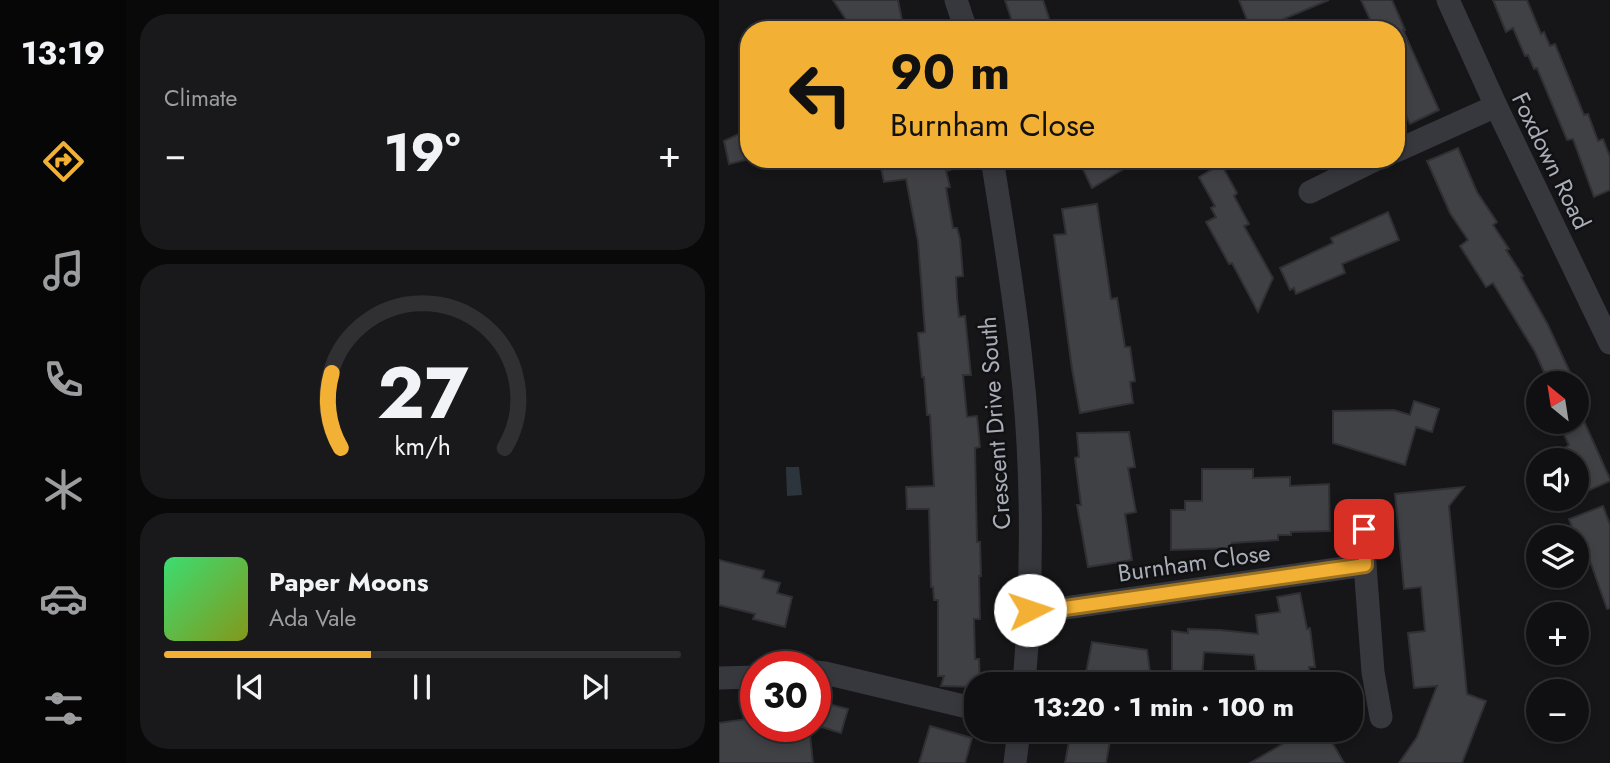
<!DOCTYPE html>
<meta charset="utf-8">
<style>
body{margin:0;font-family:Jost,sans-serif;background:#19191b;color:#f1f3f6;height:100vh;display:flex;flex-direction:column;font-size:26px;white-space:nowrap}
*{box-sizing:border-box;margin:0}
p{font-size:23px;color:#9c9d9f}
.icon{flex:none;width:38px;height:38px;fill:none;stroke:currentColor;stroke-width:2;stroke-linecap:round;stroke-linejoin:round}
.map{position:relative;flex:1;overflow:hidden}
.panel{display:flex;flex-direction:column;gap:14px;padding:14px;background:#09090a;width:593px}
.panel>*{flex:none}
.guide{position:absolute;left:21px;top:21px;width:665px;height:147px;border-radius:28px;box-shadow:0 4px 10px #0003,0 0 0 2px #303032;background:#f2b134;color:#111;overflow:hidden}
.needle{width:46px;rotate:330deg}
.fabs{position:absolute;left:807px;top:371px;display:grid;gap:14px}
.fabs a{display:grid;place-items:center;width:63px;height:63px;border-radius:50%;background:#101012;box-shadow:0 4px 10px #0003,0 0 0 2px #303032;font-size:35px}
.speed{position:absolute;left:21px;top:651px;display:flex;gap:14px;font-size:35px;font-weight:700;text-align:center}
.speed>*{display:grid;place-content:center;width:91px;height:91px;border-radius:50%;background:#101012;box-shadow:0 4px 10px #0003,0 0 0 2px #303032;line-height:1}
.speed .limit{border:10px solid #d22;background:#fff;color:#111}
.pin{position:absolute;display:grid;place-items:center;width:60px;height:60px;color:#fff;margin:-30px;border-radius:14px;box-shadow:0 4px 10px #0006}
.me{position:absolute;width:77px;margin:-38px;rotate:86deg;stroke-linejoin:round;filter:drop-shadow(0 0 5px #0008)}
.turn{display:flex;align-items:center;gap:24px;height:147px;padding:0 35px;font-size:32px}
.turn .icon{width:91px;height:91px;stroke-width:2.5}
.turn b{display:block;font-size:49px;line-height:60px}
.big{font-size:52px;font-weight:700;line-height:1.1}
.panel .tile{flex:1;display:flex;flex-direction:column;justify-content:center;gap:10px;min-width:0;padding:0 24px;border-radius:28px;background:#19191b}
.panel .dial{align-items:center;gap:0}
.dial svg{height:182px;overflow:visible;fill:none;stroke:#303032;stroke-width:7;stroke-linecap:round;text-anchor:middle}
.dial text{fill:#f1f3f6;stroke:none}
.song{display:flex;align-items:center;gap:21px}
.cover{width:84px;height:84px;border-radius:10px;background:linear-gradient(135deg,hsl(140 70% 55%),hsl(70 70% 35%))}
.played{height:7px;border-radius:4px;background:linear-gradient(90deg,#f2b134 40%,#303032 40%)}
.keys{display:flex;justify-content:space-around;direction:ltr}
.heat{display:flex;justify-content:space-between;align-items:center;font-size:38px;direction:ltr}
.trip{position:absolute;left:245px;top:672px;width:399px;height:70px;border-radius:28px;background:#101012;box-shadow:0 4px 10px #0003,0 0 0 2px #303032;font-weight:700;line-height:70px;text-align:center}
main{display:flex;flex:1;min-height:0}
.dock{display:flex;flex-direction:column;width:126px;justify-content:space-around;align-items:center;background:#060607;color:#9c9d9f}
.dock .icon{width:49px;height:49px}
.dock .current{color:#f2b134}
.dock b{font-size:32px;color:#f1f3f6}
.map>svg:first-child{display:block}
</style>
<main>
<nav class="dock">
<b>13:19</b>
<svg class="icon current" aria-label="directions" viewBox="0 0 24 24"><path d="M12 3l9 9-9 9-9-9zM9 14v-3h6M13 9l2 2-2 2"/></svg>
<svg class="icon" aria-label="music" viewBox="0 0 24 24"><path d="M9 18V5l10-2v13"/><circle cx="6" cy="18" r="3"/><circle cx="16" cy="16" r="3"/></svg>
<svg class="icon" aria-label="phone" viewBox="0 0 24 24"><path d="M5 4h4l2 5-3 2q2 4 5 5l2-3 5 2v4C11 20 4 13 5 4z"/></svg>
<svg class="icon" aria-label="climate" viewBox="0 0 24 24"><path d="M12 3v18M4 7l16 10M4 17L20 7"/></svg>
<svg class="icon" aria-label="car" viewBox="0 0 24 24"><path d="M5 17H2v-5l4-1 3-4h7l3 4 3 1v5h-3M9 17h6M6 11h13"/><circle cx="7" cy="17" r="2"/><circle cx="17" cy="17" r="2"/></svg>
<svg class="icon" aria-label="filters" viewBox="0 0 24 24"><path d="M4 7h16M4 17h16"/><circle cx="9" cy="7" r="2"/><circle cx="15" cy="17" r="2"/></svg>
</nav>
<section class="panel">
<div class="tile"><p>Climate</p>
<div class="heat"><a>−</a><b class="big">19°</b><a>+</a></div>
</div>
<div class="tile dial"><svg viewBox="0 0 100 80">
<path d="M14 69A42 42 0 1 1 86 69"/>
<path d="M14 69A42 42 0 0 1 10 36" stroke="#f2b134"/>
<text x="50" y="56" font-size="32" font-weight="700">27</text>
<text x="50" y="72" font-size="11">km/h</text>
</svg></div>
<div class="tile">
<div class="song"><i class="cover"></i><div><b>Paper Moons</b><p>Ada Vale</p></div></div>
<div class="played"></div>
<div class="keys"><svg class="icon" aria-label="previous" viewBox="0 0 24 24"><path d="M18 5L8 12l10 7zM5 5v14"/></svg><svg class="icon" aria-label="pause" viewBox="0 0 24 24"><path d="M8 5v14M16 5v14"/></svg><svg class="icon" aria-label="next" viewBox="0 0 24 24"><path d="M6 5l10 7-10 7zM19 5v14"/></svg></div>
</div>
</section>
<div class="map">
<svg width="891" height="763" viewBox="0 0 891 763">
<rect width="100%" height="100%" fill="#161618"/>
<path fill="#2c353c" d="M67,467H80L83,495L68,496Z"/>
<g fill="#404145" stroke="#303034" stroke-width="2">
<path d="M114,0H179L185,30H134Z"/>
<path d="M286,0H324L334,30H296Z"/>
<path d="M520,0H610L562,20L566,30H532Z"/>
<path d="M642,0H673L686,30H684L720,110L691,124L677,95V30H656Z"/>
<path d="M774,0H808L822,34L825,32L831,46L836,44L865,115L869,114L879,141L884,139L891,157V190L875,197L854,139L848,140L818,68L815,69L809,55L806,56L794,28L787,32Z"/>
<path d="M30,129V159L10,164L5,141Z"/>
<path d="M739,148L758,192L778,222L774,225L790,249L787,250L804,276L802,277L829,325L855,381L852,383H830L816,352L774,283L767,287L741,246L749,240L731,213L708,161Z"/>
<path d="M160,159H237L238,168L227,171L231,187L227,188L234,228H238L241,239L244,276L237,277L238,297L240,317L246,316L252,375H244L248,417L258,416L261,447L256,448L258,542H261L262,576H260L261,619H255L256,659H260L261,684H257V687L222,686L225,676H219V600H215L214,587H212L210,509H188L187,487L215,486L211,415H208L205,377H203L199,333L206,332L199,242L187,179L165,182Z"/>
<path d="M359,159H421L373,188Z"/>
<path d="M502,164L518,193L515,196L530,224L525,226L554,278L539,312L513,263L510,264L487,222L497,217L492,208L496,206L480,177Z"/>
<path d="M378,204L392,299L398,298L406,347H411L416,381L411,382L414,403L361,413L353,369L335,235L347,234L343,209Z"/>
<path d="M669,212L680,240L623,264L626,273L577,294L575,288L571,290L561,268L614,243L612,238Z"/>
<path d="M858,395L863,408L860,410L891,479V481L864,493L858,480V460H853L847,447L850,445L839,422H858Z"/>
<path d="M695,401L720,409L713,432L697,427L686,465L614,443V411L675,410L691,415Z"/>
<path d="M410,432L416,467L409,468L417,512L406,514L413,560L369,567L358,505H362L356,458L360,457L358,433Z"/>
<path d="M483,469H534V478L571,477V486L610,484L611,531L572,532V535H559V540L513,543L512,548L452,550V510H466V501H483Z"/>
<path d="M745,487L730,506L748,694L767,701L743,763H680L698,737L718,686L695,688L689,633L706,631L702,587L685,589L676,494Z"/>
<path d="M884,506L891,525V608L888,609L865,544L860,546L850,519Z"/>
<path d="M0,560L45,571L43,578L61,583L58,593L73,597L66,627L34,619L36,614L0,605Z"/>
<path d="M581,593L588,629L591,628L596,667H590L592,683L539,684L535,655L485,652L483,676H481L480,679L472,678V682L453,681V631L469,633V629L501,630L539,634L537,615L561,612L558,597Z"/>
<path d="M373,642L428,650L432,679L421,678L420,684L365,683Z"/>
<path d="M101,702L129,709L122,733L96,725Z"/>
<path d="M34,718L36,726H90L94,763H0V723Z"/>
<path d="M211,726L253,738L246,763H200Z"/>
<path d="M352,730L392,735L387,763H346Z"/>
<path d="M560,730H606L625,763H531L567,742Z"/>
</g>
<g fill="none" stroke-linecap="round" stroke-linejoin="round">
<g stroke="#37383d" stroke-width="23">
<path d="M237,0L247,30"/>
<path d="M729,0L777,106L891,343"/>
<path d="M677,151L777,106"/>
<path d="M273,159C284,226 295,293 302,360C314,464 314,580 305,684"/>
<path d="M591,192L658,159"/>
<path d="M645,529L646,565"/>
<path d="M311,610H332L646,565L654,672L662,717"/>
<path d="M96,672L106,673L257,709"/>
<path d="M0,678L37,677"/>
<path d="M296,763L300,730"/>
</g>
</g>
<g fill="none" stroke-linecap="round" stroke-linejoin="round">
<g stroke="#9d7322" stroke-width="18">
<path id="route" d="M311,610H332L646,565L645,529"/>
</g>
<use href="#route" stroke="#f2b134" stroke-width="12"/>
</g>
<g text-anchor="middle" stroke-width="5" stroke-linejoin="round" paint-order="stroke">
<g font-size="24" fill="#a8adb8" stroke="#111113">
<text transform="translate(832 161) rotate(64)" y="8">Foxdown Road</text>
<text transform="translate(276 423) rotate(-94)" y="8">Crescent Drive South</text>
<text transform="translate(475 563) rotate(-8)" y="8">Burnham Close</text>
</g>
</g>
</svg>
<div class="fabs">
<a><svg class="needle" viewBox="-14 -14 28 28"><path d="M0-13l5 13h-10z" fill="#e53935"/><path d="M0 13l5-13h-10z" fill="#9c9d9f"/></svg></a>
<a><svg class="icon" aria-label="sound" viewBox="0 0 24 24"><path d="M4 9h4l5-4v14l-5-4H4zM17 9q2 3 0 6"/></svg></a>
<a><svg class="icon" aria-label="layers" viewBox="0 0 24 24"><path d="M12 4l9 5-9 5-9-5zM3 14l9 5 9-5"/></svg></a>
<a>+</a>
<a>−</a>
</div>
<div class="speed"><div class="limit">30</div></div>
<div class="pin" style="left:645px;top:529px;background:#d93025"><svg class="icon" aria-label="arrive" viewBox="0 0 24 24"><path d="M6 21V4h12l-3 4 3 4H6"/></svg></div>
<svg class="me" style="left:311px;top:610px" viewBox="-20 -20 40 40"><circle r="19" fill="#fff"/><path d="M0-13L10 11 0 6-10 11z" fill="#f2b134"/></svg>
<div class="trip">13:20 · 1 min · 100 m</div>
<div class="guide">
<div class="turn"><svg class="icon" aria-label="left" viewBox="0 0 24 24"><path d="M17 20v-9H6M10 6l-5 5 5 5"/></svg><div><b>90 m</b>Burnham Close</div></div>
</div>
</div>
</main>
